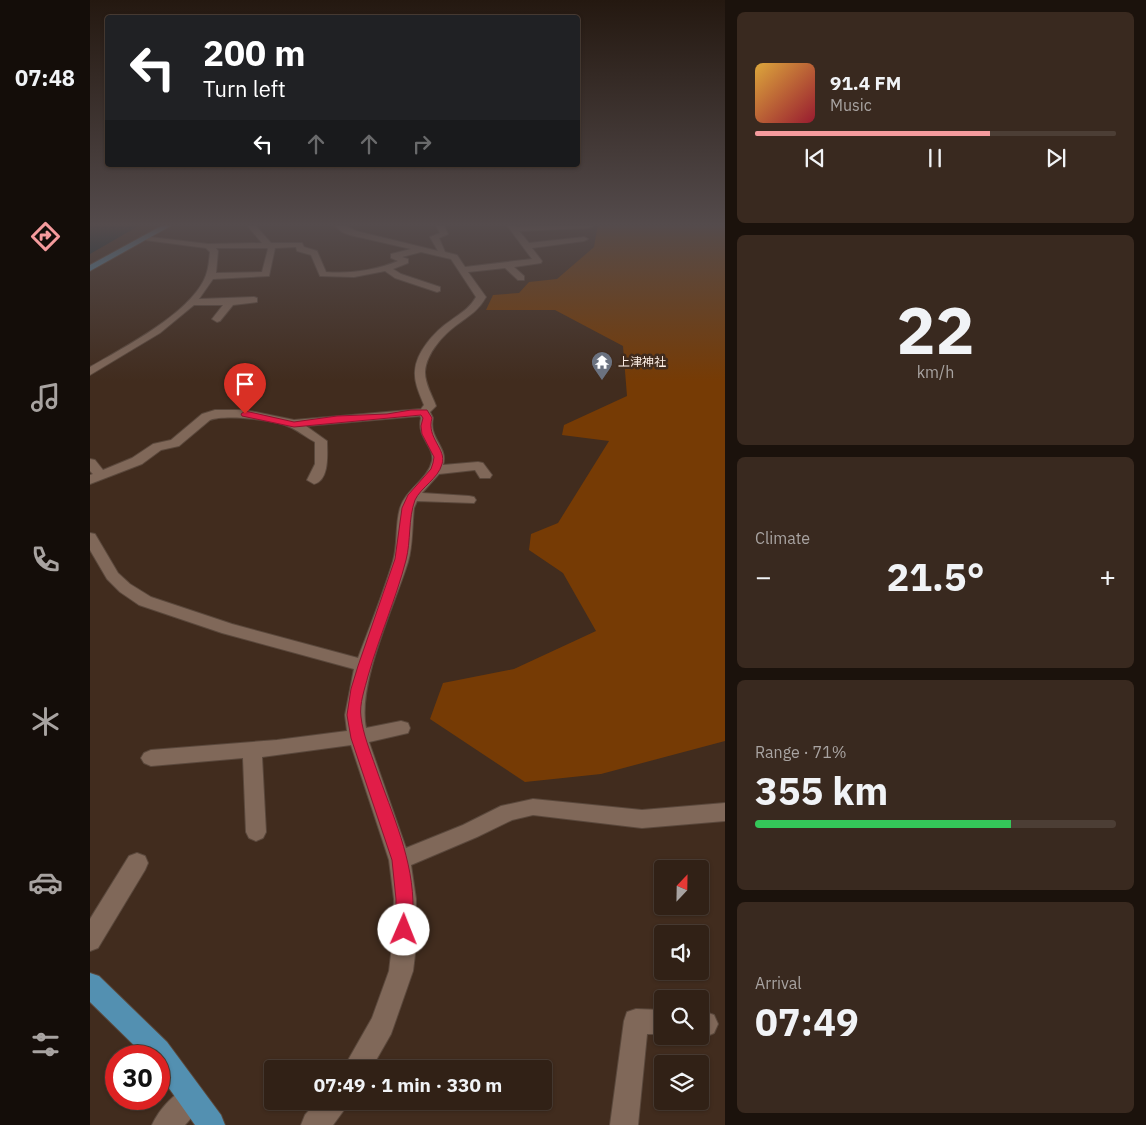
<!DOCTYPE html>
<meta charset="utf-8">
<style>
body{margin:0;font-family:"IBM Plex Sans","Noto Sans JP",sans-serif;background:#39291f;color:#f1f3f6;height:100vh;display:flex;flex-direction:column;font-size:19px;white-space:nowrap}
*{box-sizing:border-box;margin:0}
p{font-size:16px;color:#a8a3a1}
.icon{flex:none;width:28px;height:28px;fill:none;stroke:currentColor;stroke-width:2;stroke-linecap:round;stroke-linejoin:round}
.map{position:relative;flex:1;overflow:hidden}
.panel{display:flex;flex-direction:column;gap:12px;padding:12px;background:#1b120c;width:421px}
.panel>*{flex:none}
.guide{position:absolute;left:15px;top:15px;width:475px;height:152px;border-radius:5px;box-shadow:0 1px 4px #0004,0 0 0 1px #4c3e35;background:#202124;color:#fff;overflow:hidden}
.needle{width:32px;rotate:22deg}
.controls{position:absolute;left:564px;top:860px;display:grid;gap:10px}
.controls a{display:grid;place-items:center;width:55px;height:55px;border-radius:5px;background:#312116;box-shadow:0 1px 4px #0004,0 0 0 1px #4c3e35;font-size:25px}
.speed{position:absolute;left:15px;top:1045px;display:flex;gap:10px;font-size:25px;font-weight:700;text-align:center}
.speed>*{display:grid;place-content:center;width:65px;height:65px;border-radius:50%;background:#312116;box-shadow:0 1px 4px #0004,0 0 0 1px #4c3e35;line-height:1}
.speed .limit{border:8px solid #d22;background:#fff;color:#111}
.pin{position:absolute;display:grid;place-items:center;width:42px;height:42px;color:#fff;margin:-51px -21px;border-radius:50% 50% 50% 0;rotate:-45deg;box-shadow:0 0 5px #0007}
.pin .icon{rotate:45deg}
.me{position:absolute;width:55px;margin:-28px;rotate:1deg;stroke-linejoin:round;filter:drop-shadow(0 0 4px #0008)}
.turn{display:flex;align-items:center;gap:18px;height:105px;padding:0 15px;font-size:22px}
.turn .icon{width:65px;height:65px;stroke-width:2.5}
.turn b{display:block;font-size:35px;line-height:42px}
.lanes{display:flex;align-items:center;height:48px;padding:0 15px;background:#0003;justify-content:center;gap:25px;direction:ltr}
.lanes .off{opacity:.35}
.big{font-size:38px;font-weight:700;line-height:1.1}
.panel .card{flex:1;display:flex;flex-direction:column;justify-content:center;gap:8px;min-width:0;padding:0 18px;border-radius:8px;background:#39291f}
.panel .dial{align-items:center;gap:0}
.dial b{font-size:65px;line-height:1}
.song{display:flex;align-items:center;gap:15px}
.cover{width:60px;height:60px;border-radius:8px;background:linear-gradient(135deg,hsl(40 70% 55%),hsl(350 70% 35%))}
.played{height:5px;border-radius:2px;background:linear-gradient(90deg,#f59b9d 65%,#4c3e35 65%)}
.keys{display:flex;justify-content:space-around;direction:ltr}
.heat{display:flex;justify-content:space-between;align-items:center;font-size:28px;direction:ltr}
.charge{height:8px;border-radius:4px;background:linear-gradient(90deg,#34c759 71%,#4c3e35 0)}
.trip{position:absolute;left:174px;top:1060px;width:288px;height:50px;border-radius:5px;background:#312116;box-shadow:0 1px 4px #0004,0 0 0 1px #4c3e35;font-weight:700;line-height:50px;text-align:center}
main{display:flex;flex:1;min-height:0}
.tab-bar{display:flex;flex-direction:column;width:90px;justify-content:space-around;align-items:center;background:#140d09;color:#a8a3a1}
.tab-bar .icon{width:35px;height:35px}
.tab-bar .selected{color:#f59b9d}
.tab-bar b{font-size:22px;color:#f1f3f6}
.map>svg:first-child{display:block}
</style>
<main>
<nav class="tab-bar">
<b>07:48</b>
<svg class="icon selected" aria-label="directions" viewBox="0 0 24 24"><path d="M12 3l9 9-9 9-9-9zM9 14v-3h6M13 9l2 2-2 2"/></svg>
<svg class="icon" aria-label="music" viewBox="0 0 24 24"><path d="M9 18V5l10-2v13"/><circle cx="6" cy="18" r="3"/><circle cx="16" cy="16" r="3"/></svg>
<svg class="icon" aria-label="phone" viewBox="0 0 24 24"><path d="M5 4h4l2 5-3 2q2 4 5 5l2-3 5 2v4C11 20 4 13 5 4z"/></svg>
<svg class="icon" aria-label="climate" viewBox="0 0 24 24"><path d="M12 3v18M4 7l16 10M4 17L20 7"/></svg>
<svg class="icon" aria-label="car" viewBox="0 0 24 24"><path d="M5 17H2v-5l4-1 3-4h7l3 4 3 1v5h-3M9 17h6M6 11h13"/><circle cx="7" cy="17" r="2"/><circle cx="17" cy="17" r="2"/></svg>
<svg class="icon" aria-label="filters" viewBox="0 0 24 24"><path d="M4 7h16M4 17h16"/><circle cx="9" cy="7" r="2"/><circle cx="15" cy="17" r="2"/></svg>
</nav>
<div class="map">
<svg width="635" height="1125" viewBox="0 0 635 1125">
<rect width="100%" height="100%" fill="#412c1e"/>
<path fill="#763b05" d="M508,224H635V741L511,774L435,782L340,719L353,683L424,669L506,631L473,573L439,550L441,534L468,523L519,441L472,435L474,425L537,396L533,346L465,310H396L403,295L429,293L439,282L467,279L504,247Z"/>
<path fill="#03252f" d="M0,224H52L0,254Z"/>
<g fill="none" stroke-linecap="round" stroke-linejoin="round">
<g stroke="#5a483c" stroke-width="2">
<g id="minor">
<path d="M156,224H164L181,243H212L214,247L227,251L236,272C261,274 286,270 308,261L301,258V254L321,249L260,235L252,232L243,224H252L266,231L348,251L340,237L350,233L345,224H353L358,234L349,238L355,252L367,255L375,267L442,259L416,224H424L426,227L495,224L503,226L499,228L429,231L439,243L494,237L498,239L494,241L442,248L452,261L451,263L424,267L434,276V280H428L415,268L378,272L396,297C389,310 379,316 368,324C354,334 336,353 335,372C335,384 342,395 346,406L340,412L343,418C338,438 359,448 353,465L388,462L393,463L402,475L400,478H390L385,470L349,474L332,493L379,496L384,497L386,500L384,503L327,501L324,508C322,525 323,545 318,562C304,607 267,683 276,728L311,721L318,723L320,728L318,733L279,742L316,848L373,825L411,806L443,799L552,810L635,803V821L552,828L443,815L422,820L387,837L321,865L326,899V946L323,971L301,1034L281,1069H253L282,1018L299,971L302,946L304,899L299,860L261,745L172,757L176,832L173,838L166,841L159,838L156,832L153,758L61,766L54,763L51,758L54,753L61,750L187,740L257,731L255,715L264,669L132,633L49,605L30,592L17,579L0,550V533L5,534L28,573L40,584L61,597L142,624L268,658C280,626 293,594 303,561C308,544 305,525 310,508C316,489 338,479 342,461C345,447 326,437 331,418L330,416L216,426L237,441C237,453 240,480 224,484L217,480L225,464V442C217,438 210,432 202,428C186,420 137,414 120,420L89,446L71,450L52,464L0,484V475L3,474L0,471V459L5,460L13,470L42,458L63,444L81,440L112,414L125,410H155L204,420L331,409L334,405C330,395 324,383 325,371C326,352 345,331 360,321C371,313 380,308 386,297L361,259L331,252L312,257L318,259V263L303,269L311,274L350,287V291L347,292L305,278L295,271L264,277L230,276L221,255L207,251L206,247L185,248L179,276L123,279L109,299L164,297L167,298V302L143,305L130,321L127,322L122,319L133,305H104L70,333L0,375V367C33,348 103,312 116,275C119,267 119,259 120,252L116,248L55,240H52V236L118,244L172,243ZM126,248H177L178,249L172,272L126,273L128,251Z"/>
<path d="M47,853L55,856L58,863L55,870L8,948L0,951V919L39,856Z"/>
<path d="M546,1009L572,1010V1034H557L548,1125H520L534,1021L537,1012Z"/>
<path d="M610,1010L624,1015L628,1024L624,1033L615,1037L610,1036Z"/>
<path d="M102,1085L111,1089L115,1098L111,1107L95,1125H62C69,1109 86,1091 102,1085Z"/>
<path d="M227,1101H258L254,1110L243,1125H211L215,1115Z"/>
</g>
</g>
<g stroke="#5a483c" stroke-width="2">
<g id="major">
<path d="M75,224H84L0,271V265Z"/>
<path d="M0,973L9,976L77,1042L131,1115L135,1125H105L69,1074V1056H55L0,1002Z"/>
</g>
</g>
<use href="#minor" fill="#806859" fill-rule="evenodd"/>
<use href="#major" fill="#5390b1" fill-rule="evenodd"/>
</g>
<linearGradient id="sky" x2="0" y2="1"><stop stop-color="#241810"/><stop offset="0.59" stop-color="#544b4c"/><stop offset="1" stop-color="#544b4c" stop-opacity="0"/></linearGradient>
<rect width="635" height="381" fill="url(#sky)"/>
<path fill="#e11d48" stroke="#92132f" d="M321,410H337L342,418C336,438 357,449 352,464C348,479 331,487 325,500C318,519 321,541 316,560C306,599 289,637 278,676C275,688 269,704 271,717C273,734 280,751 286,768C302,814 324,860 323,910C323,919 324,928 321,936L314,938L308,936L306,930V899L302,860L261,738L257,715L261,689L268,666L305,559L312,508L318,495L341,469L343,463L344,457L332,434L331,426L333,418L331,415L204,427L152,416L151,414L155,411L204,422L247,416L297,414Z"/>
<defs>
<g id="temple-pin" transform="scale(1.125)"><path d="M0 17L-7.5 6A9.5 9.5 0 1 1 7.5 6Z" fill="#6b7280" stroke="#412c1e"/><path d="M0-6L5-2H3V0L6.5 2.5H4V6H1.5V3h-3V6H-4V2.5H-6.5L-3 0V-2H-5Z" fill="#fff"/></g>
</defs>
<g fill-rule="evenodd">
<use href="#temple-pin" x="512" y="362"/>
</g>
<g text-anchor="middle" stroke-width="5" stroke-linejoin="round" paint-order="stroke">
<g font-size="12" fill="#fceee5" stroke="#412c1e" text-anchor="start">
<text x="528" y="366">上津神社</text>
</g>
</g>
</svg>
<div class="controls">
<a><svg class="needle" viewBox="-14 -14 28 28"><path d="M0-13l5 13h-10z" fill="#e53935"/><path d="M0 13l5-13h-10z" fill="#a8a3a1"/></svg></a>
<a><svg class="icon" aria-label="sound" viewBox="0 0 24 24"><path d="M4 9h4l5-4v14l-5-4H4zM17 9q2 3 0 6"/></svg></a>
<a><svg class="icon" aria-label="search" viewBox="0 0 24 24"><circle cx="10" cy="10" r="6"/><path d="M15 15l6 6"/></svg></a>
<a><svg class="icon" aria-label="layers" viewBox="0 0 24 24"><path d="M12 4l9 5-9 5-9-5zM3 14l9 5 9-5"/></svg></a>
</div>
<div class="speed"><div class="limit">30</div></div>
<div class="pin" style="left:155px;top:414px;background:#d93025"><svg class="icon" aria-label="arrive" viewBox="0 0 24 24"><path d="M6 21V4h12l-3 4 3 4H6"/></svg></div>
<svg class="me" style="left:314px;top:930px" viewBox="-20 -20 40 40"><circle r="19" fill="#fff"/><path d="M0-13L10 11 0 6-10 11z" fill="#e11d48"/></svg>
<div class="trip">07:49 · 1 min · 330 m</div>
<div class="guide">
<div class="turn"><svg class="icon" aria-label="left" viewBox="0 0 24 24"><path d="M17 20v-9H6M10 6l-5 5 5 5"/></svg><div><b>200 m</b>Turn left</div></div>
<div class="lanes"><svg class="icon" aria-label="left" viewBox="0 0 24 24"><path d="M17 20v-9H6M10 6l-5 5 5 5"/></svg><svg class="icon off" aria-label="ahead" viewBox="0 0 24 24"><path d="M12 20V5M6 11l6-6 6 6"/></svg><svg class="icon off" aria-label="ahead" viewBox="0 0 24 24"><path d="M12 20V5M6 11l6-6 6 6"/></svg><svg class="icon off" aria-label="right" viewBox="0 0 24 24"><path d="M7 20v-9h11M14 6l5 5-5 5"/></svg></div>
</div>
</div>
<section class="panel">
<div class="card">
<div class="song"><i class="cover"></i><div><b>91.4 FM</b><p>Music</p></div></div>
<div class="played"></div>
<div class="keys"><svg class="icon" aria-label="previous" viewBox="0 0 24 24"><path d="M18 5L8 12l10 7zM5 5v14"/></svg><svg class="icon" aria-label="pause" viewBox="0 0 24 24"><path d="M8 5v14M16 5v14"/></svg><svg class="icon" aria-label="next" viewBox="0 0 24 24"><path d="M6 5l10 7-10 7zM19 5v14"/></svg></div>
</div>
<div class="card dial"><b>22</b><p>km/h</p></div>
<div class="card"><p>Climate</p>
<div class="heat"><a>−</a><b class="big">21.5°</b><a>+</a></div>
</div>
<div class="card"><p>Range · 71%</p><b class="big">355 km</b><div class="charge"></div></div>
<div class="card"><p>Arrival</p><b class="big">07:49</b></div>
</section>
</main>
